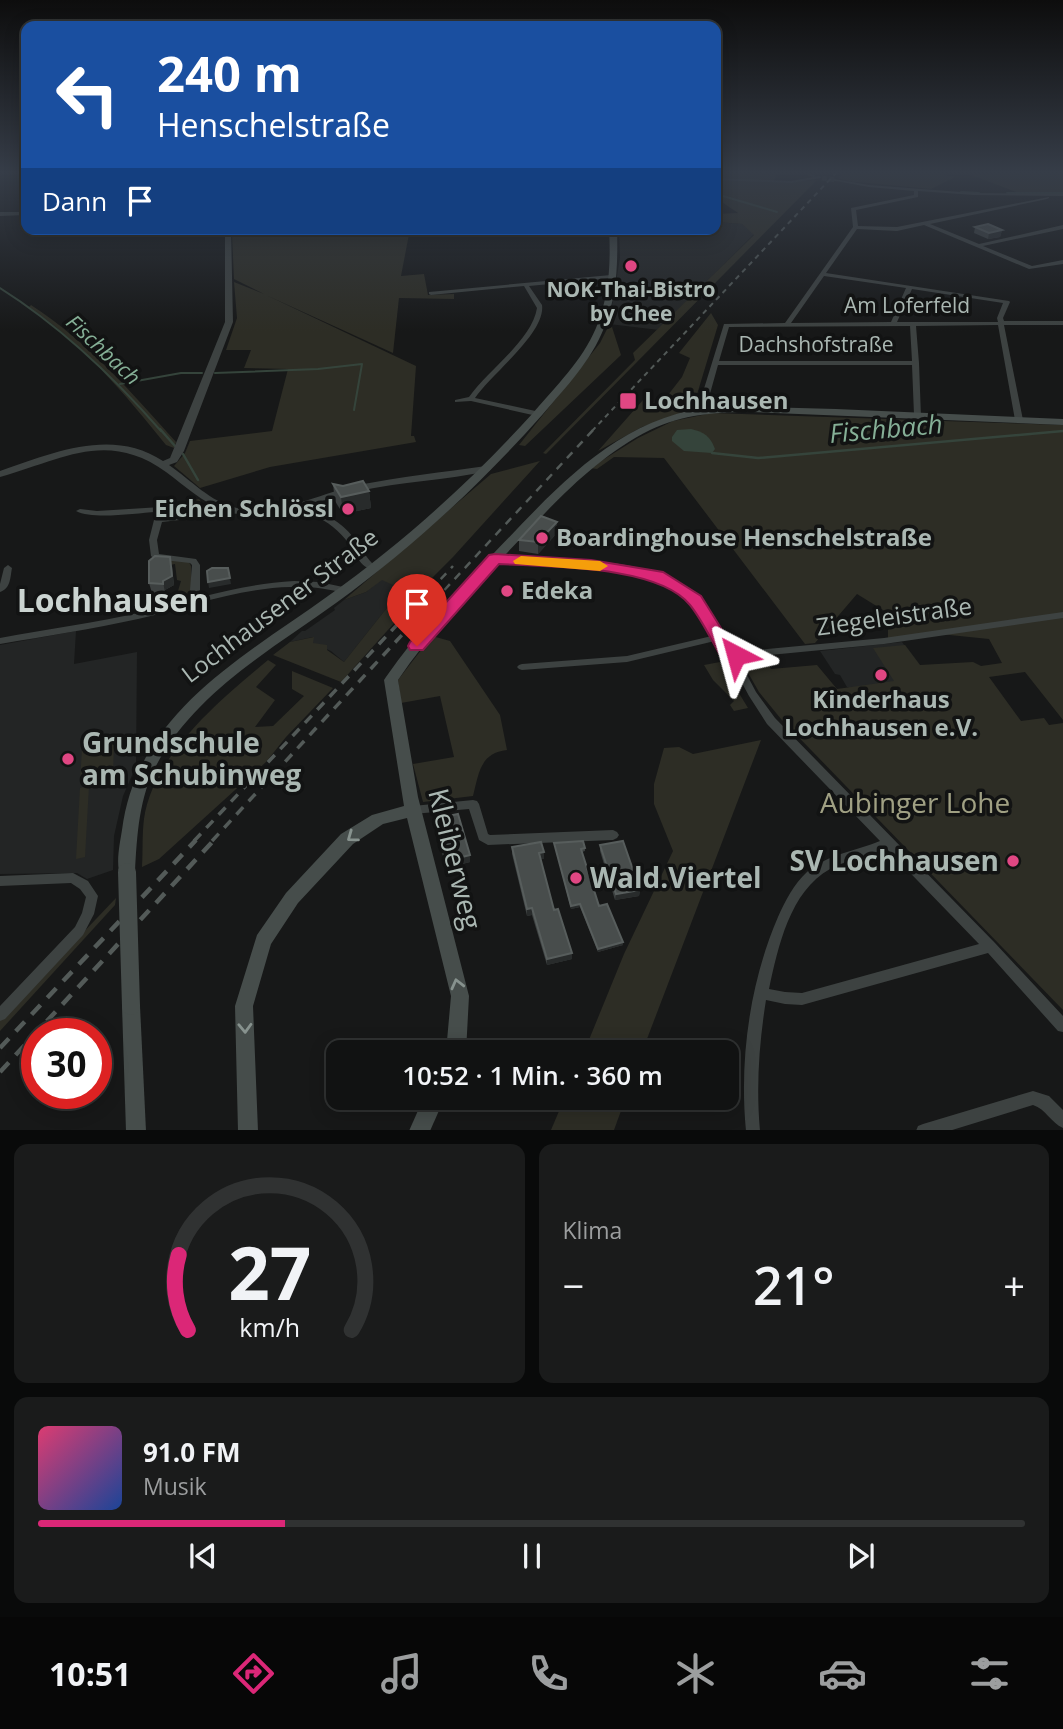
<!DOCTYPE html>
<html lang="de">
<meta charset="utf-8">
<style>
body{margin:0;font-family:"Open Sans",sans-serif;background:#1a1b1b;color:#f1f3f6;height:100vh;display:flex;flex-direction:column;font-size:26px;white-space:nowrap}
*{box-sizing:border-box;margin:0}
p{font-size:23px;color:#9c9e9f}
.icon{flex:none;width:38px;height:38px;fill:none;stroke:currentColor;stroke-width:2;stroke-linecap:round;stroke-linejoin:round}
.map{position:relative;height:1130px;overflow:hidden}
.sheet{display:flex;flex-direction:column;gap:14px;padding:14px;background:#090a0a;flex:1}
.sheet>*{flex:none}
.top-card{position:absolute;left:21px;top:21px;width:700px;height:214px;border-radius:14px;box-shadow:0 4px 18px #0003,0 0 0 2px #303232;background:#1a4fa0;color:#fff;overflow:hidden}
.speed{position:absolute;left:21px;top:1018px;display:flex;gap:14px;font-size:35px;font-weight:700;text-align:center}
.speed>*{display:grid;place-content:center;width:91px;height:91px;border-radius:50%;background:#111212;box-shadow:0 4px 18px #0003,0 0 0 2px #303232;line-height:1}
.speed .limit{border:10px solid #d22;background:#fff;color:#111}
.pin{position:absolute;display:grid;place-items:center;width:60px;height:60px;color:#fff;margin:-72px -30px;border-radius:50% 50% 50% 0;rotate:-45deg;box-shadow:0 0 7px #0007}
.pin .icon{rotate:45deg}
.me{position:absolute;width:77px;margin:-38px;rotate:321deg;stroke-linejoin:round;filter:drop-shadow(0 0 5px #0008)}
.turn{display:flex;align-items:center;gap:24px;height:147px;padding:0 21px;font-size:32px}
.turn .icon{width:91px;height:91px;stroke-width:2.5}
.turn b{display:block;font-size:49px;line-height:60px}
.then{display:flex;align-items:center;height:66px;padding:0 21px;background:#0003;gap:14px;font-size:26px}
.big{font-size:52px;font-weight:600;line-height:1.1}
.sheet .tile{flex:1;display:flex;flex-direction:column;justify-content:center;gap:10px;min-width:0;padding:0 24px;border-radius:14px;background:#1a1b1b}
.sheet .dial{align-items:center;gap:0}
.dial svg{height:182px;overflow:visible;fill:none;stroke:#303232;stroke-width:7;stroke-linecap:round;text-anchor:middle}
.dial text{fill:#f1f3f6;stroke:none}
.song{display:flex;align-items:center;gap:21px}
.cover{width:84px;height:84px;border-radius:10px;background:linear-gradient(135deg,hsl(340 70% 55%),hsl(220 70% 35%))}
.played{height:7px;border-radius:4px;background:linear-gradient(90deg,#db2777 25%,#303232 25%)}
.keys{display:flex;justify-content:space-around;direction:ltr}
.heat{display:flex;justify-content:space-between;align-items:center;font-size:38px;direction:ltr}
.sheet .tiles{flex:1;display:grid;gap:14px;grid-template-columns:1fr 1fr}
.tile:last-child{grid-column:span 2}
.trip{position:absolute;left:326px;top:1040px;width:413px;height:70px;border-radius:14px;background:#111212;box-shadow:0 4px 18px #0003,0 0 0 2px #303232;font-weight:600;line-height:70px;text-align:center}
.dock{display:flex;height:112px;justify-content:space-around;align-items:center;background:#070707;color:#9c9e9f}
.dock .icon{width:49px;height:49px}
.dock .active{color:#db2777}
.dock b{font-size:32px;color:#f1f3f6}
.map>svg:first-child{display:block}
</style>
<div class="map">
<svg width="1063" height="1131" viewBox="0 0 1063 1131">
<rect width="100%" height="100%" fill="#171818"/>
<g fill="#232525">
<path d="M716,222L742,224L754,234L659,330L609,324L620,258L619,229H716Z"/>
<path d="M382,579L404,590L390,604L344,662L331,651L312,643L313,637L290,642L302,631H305L335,610L334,608L344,600L366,592Z"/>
<path d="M76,631L74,664L137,652L136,766L123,796L114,836L113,870L87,879L77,873L0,874V645Z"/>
<path d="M902,642L936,692L885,704L847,687L840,675L835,674L820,651Z"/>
</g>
<g fill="#2d2d25">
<path d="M716,173H796L776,174L774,182L817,180L546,454L543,453L635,360L633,353L754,235L742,224L716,222V214L738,213L716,198Z"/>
<path d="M843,173H947L945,175L955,177L931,189L847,181L838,178Z"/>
<path d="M1063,173V194H1021L969,174Z"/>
<path d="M301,229H410L401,276L424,274L428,295L454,294V299L399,298L393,353L266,295L416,366L411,436H414L416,442L270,467L200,488L174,466L185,453L190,441L272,431L288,369L244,368L251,350H226L237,318L234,282L264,294L234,279L232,234Z"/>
<path d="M31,305C87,341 132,393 176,442L174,448L166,445C125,394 83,344 29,307Z"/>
<path d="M711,313L718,325L692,411L642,427L598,451L643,400L661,404L682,377L690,358L679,353Z"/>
<path d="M612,327L621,355L525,446L519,445L600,343L607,329Z"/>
<path d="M712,413L1063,425V720L1025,672L989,677L1021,721L1044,718L1049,725L1063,723V1010L781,719L759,692L743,664L768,663L771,669L817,665L837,689L894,681L873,648L905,645L920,665L973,662L981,666L1002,663L989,639L930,633L888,639V630L896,618L857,594L815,643L805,644L664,458L614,457L597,469L590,468L638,438L673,421Z"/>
<path d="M540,461L453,557L430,580L411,593L396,621L341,682L273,655L290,642L314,637L313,643L327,645V650L344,662L390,604L404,590L382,580L366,592L344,600L491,474Z"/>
<path d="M199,499L202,503L201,510L195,513L163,518L164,507Z"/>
<path d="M161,558L189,562L191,566L192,597L178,591L181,581L177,580L175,564L170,565Z"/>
<path d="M432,636L450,641L500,715L507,750C480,753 479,773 473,796L423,802L413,764L454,757L440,696L401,703L398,680Z"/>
<path d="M268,660L276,665L256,687L275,700L255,727L273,726L304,696L292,689V671L333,688L286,737L266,762L159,859L142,867C143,851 142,834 144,819C153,755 221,699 268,660Z"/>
<path d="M720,662L748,708L734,711L730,705L734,701L713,680L704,665Z"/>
<path d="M761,740L642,1052H584L624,954L673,851L654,804V784L664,748L679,747L693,754Z"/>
<path d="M114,743L113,774L80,781L82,749Z"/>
<path d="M89,786L85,857L76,859L80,788Z"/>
<path d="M116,898L115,905L0,1031V1020Z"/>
<path d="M565,1097H626L614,1130H551Z"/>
</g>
<path fill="#35443b" d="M691,429C704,432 710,436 715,449L712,453L684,451L672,441V437L677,430Z"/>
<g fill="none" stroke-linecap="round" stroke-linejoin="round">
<g stroke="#35443b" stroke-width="2">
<path d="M805,173L814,176"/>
<path d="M961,192L979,193"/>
<path d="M1007,193H1063"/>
<path d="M716,194L777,212"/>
<path d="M0,288C62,327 113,376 161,431"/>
<path d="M215,373L318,369L362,364L354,410"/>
<path d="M120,384L181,373H202"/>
</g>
<g stroke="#35443b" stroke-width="2.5">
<path d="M160,429L175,446"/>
<path d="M712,453L758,458L1063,431"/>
<path d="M183,454L198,480"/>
</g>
<path stroke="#343837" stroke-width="5" stroke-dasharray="5 2.5" stroke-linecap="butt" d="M822,178L836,180"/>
<g fill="#3d4241" fill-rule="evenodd">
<path d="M819,176L821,177V178L791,183L716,180V178L791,181Z"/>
<path d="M834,179L869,185L974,193L1063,194V196L974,195L918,191V197L856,210L858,226L897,227L1049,197V198L1047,199L930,224L979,244L1063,225V229L983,246L1032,266L1063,260V264L1029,269L924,225L897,231L857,229L826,273L1009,301L1010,302L1003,318L1004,321H1063V325H1004L1023,420L1022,422H1016L1015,420L998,325L916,326L919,363L921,417H918L914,415L912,365H718L706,408L709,412L708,414H702L698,408L724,324L785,323L853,227L851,208L914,195V191L869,187L836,181H834ZM824,276L906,288L891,322L791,323ZM912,289L1003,303L997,318L998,322H897ZM910,326L912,361H719L729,327Z"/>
<path d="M0,212H26V215L0,216Z"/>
<path d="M611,275L614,277L613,278L529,286L542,305C546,333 491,374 475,398L540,412V416H537L471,401L455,402V400L469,397C488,370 532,340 537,308L524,286L431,295L429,294V292Z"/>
<path d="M291,505H294C317,509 338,518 353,537C362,549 366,558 377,568L376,570C361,570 356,554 349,544C344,537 339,532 333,527C321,517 307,512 291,509L290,507Z"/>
<path d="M161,507L165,509L163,517L240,509L244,511L240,513L162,522L157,540L159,554L196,559L200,565V590L198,592H192L190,590L192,565L190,563L155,559L151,556L149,540L156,512C136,513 93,520 76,511L80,509L97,511Z"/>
<path d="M495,556L509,558C562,561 649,555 691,591C710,608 723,630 735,652L884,638L1063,612V618L884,644L738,658L756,692L775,718L995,943L1063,1016V1032L1058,1031L988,953L802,1005L785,1004L766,1000C759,1044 756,1087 760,1131H746C739,1059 750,982 778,917C785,901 794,884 807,872C828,854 856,851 880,841L767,724L749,696L729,659L725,656L726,654L719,640L627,662L522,670L519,669L517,667L519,665L522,664L627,656L716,635C706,620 697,604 682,593C635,558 560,568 504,563L492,561L491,559ZM887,849L979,944L802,993L785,992L769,989C778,947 790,891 830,869C848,859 869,856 887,849Z"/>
<path d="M8,565L12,568C10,578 11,588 0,592V584L4,568Z"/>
<path d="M294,581L319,582L348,588L350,590L345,593C327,589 310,586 291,587C239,588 189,607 138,619C93,629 46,636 0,644V638C47,629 95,623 142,612C194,600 240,584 294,581Z"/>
<path d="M473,800L477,801L479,804L488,834L490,835L613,830L617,832L619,835L617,838L613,840L488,845L479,840L469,809L413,814L409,813L407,810L409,807L413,806Z"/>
<path d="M73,873L88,881L98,896L94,914L83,935L5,1019L0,1021V1006L75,927L82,913L86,897L80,889L71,883L0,886V876Z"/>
<path d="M1033,1091L1049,1096L1063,1110V1128C1051,1123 1046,1109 1033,1105L949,1131H916L918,1126L923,1124Z"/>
</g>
<path fill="#3d4241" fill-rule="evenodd" d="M225,229H231L233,322L184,451L177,462L169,465C191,480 210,502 237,508C278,516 319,494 358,485C400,477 443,472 486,466L491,469L489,471C446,480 401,482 358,491C319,499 280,521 239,514C209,509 189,489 166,472C107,429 61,460 0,477V471C52,453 112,427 163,461L170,458L225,322Z"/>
<g fill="#464d4b" fill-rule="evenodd">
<path d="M609,229H617C618,263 617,297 604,328C591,361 566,387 543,414C481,484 412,548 336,603C272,649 196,692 157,764C139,797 137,835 135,872L133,877L127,879L121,877C115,865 120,843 122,830C137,713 242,658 328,596C403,543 471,481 533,413C556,386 582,361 596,328C609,297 611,263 609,229Z"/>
<path d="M719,406L836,409L1063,419V425L753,412C717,412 683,414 650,430C592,459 549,509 505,555C467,595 429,634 398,680L418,797L469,996L466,1052H446L451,996L407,818L383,824L353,844L298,903L271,944L253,1006L258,1131H238L235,1006L257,935L286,893L341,834L372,815L404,806L384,680L386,677C417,632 454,594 492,555C558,487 618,415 719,406Z"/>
<path d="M131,997L138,1000L140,1006L146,1131H126L122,1006L124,1000Z"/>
<path d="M424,1097H445L430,1131H409Z"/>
</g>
<path stroke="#535a58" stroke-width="2" stroke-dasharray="5 4.5" stroke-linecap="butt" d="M592,431L836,173"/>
<g stroke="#535a58" stroke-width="2.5" stroke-dasharray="8 7" stroke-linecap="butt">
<path d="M410,612L453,566"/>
<path d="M424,612L594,429"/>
</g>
<g stroke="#535a58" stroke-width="3.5" stroke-dasharray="10 8" stroke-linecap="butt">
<path d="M194,841L411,610"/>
<path d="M212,841L425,610"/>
</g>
<g stroke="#535a58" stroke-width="4.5" stroke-dasharray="13 10" stroke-linecap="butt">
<path d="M0,1048L196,840"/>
<path d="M0,1072L214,840"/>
</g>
<path stroke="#464d4b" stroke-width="18" d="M127,872L131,1006"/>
</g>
<g fill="#3c4040">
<path d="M975,227L1002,230L1000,237L988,239L974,233Z"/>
<path d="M333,484L369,491L371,508L343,514L335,501Z"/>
<path d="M557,533L538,554L519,551V540Z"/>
<path d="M172,566L174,585L165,590V593H152L149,583Z"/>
<path d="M434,819L470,855V862L446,868L435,826Z"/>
<path d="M554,843L585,848V851L582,852L599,906L623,945L598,952L580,907L571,909Z"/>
<path d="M600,845L640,890L639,896L615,900L600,851Z"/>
<path d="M512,847L544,859H540L554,910L572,953V959L547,965L532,915L527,916L512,854Z"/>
</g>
<g fill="#282b2b">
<path d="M1002,230L1000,237L988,239L989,233Z"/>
<path d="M369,491L371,508L343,514L341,497Z"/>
<path d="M557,522V533L538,554V542Z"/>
<path d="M170,557L174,585L165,590V593L163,581Z"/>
<path d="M228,568L231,584L209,588L208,582Z"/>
<path d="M544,852V859H539V853Z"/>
<path d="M470,855V862L446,868V861Z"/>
<path d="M640,890L639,896L615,900L616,894Z"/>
<path d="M580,904V907L571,909V906Z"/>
<path d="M532,908V915L527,916V909Z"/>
<path d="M623,942V945L598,952V949Z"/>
<path d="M572,953V959L547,965V959Z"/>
</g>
<g fill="#484d4c" stroke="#575d5c" stroke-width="2">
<path d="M988,224L1002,230L989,233L975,227Z"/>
<path d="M363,481L369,491L341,497L333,484L343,486Z"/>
<path d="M541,516L557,522L538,542L519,540Z"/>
<path d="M155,556L170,557L172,576L163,581V584L149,583V561Z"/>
<path d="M212,568H228L230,578L208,582L207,571Z"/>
<path d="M458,814L470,855L446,861L434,819Z"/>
<path d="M583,841L585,848L581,849L599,906L607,904L623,942L598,949L580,904L571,906L554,843Z"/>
<path d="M623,841L640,890L616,894L600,845Z"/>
<path d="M541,842L544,852L539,853L554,910L558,909L572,953L547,959L532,908L527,909L512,847Z"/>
</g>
<defs><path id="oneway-chevron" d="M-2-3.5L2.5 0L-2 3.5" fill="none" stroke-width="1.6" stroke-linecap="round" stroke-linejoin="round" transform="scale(1.75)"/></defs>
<g stroke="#87928e">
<use href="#oneway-chevron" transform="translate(352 837) rotate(144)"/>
<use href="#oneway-chevron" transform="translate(457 984) rotate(-104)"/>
<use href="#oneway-chevron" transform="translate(245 1028) rotate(88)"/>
</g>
<linearGradient id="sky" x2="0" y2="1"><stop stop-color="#0d0d0d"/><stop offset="0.52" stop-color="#363d48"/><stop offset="1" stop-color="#363d48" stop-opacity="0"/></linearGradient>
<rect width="1063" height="331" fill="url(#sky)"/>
<path fill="#db2777" stroke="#8e194d" stroke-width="2" d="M495,554L591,560L663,572L701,596L734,649L742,651L744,655L736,661L723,660C712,642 703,621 690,605C658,565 548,567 499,564L423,650H410L408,646L410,642L489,555Z"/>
<path fill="#f59e0b" d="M521,556L600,561L608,566L600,571L515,564L513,561Z"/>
<g fill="#e04783" stroke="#121313" stroke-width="2.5">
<circle cx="631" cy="266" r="7"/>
<rect x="619" y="392" width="18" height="18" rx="3.5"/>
<circle cx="348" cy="509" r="7"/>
<circle cx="542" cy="538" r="7"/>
<circle cx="507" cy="591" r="7"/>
<circle cx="881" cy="675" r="7"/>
<circle cx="68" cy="759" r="7"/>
<circle cx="1013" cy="861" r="7"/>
<circle cx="576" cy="878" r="7"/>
</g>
<g text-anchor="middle" stroke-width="7" stroke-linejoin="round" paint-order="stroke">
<g font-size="21" font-weight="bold" fill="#aab7b2" stroke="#121313">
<text x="631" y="297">NOK-Thai-Bistro<tspan x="631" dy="24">by Chee</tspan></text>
</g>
<g font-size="21" fill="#aab7b2" stroke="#121313">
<text x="907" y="313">Am Loferfeld</text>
<text x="816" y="352">Dachshofstraße</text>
</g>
<g font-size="21" font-style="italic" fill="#85af96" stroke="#121313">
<text transform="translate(103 350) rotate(43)" y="7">Fischbach</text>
</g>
<g font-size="24" font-weight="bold" fill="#aab7b2" stroke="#121313" text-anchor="start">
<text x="644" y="409">Lochhausen</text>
<text x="334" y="517" text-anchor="end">Eichen Schlössl</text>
<text x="556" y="546">Boardinghouse Henschelstraße</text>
<text x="521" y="599">Edeka</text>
<text x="881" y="708" text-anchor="middle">Kinderhaus<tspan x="881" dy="28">Lochhausen e.V.</tspan></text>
</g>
<g font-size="24" fill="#aab7b2" stroke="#121313">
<text transform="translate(280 606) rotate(-37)" y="8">Lochhausener Straße</text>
<text transform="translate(894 617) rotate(-8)" y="8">Ziegeleistraße</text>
</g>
<g font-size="26" font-style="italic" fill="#85af96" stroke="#121313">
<text transform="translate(886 429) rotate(-5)" y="9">Fischbach</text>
</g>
<g font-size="28" font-weight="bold" fill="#aab7b2" stroke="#121313" text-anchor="start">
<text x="82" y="753">Grundschule<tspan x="82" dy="32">am Schubinweg</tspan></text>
<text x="999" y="871" text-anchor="end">SV Lochhausen</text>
<text x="590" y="888">Wald.Viertel</text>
</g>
<g font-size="28" fill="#a0a083" stroke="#121313">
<text x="915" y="813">Aubinger Lohe</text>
</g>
<g font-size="28" fill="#aab7b2" stroke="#121313">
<text transform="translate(455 859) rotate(76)" y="10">Kleiberweg</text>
</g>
<g font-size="32" font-weight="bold" fill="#cbd4d1" stroke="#121313">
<text x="113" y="612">Lochhausen</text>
</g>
</g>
</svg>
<div class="speed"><div class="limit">30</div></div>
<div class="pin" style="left:417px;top:646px;background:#d93025"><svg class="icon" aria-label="arrive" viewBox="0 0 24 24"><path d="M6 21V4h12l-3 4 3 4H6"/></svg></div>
<svg class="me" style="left:736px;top:655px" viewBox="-20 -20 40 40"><path d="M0-17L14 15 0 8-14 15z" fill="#db2777" stroke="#fff" stroke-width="4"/></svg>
<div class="trip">10:52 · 1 Min. · 360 m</div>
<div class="top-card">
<div class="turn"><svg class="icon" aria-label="left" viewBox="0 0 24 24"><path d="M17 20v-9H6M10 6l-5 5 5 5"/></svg><div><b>240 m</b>Henschelstraße</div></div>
<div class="then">Dann<svg class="icon" aria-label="arrive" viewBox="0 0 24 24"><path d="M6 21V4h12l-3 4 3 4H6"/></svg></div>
</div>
</div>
<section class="sheet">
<div class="tiles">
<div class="tile dial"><svg viewBox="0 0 100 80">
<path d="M14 69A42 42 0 1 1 86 69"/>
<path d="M14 69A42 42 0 0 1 10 36" stroke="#db2777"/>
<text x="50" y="56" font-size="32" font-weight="700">27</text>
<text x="50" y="72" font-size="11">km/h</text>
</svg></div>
<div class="tile"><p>Klima</p>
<div class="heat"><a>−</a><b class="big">21°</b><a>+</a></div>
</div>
<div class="tile">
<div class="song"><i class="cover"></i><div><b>91.0 FM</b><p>Musik</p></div></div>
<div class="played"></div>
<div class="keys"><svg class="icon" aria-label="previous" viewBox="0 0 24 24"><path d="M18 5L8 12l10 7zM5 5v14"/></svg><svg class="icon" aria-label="pause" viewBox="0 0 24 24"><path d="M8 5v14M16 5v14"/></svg><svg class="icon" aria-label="next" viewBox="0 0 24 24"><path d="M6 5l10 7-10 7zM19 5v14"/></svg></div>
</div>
</div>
</section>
<nav class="dock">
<b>10:51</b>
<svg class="icon active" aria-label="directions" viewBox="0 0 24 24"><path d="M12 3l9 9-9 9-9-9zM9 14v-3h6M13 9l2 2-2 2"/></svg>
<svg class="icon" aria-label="music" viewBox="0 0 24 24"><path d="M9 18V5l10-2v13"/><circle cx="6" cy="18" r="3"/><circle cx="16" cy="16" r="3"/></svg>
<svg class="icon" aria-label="phone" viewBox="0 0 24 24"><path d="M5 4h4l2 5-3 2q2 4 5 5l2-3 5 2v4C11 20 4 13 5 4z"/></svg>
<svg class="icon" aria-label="climate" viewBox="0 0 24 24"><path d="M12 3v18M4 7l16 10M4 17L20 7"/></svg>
<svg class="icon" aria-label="car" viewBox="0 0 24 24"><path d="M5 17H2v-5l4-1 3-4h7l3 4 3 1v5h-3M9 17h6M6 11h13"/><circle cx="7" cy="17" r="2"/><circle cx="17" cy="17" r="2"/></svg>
<svg class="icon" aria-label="filters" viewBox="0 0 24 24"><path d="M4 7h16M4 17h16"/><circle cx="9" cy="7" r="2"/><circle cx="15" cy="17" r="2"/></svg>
</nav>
